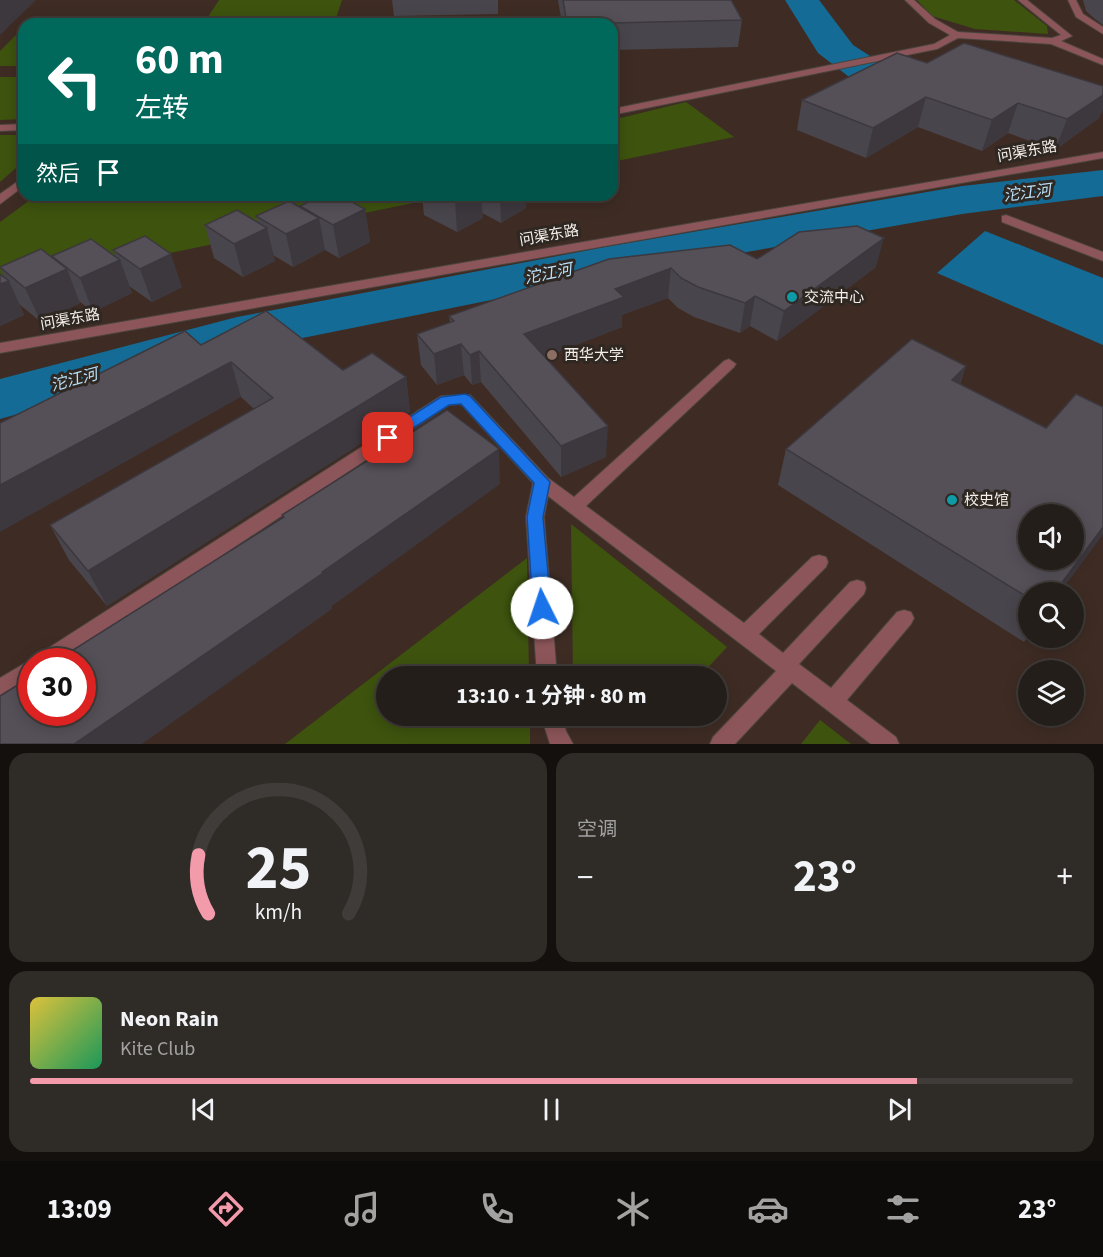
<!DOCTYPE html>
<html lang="zh">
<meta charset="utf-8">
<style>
body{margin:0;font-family:"Source Sans 3","Noto Sans SC",sans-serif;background:#2f2b27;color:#f1f3f6;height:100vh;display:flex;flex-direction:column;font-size:22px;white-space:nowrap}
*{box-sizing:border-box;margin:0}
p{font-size:20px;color:#a3a2a2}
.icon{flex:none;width:33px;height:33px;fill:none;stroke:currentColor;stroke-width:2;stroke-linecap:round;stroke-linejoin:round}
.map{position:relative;height:744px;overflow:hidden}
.panel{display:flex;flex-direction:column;gap:9px;padding:9px;background:#13100e;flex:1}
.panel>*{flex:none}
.guide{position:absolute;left:18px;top:18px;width:600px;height:183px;border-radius:18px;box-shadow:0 3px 15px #0003,0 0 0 2px #403c39;background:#00695c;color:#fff;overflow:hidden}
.fabs{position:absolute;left:1018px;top:504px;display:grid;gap:12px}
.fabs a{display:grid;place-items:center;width:66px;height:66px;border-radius:50%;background:#231e1a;box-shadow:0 3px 15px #0003,0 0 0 2px #403c39;font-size:30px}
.speed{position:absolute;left:18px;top:648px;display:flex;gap:12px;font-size:30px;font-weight:700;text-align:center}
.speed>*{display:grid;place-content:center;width:78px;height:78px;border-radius:50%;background:#231e1a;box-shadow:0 3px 15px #0003,0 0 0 2px #403c39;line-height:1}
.speed .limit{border:9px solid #d22;background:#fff;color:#111}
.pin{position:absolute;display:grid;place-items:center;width:51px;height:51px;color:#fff;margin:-26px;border-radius:12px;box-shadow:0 3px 9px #0006}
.me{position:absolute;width:66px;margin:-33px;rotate:356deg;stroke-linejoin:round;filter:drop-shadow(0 0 4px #0008)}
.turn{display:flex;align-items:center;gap:21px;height:126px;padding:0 18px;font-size:27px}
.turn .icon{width:78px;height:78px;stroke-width:2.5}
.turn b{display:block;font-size:42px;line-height:51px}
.then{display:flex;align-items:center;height:57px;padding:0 18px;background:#0003;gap:12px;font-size:22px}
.big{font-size:45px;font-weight:700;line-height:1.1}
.panel .tile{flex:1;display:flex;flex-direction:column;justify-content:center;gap:9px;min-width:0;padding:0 21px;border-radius:18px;background:#2f2b27}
.panel .dial{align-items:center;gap:0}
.dial svg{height:156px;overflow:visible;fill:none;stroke:#403c39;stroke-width:7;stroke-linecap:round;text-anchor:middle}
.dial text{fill:#f1f3f6;stroke:none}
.song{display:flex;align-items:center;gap:18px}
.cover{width:72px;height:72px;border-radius:9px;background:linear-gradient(135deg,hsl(50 70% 55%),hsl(150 70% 35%))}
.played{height:6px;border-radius:3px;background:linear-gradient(90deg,#f39aab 85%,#403c39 85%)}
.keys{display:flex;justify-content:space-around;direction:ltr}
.heat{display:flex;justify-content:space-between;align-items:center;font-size:33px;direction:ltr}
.panel .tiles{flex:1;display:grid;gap:9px;grid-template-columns:1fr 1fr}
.tile:last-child{grid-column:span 2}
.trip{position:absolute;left:376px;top:666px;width:351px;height:60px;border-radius:30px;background:#231e1a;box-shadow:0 3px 15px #0003,0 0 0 2px #403c39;font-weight:700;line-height:60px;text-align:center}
.menu{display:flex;height:96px;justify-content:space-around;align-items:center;background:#0e0c0a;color:#a3a2a2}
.menu .icon{width:42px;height:42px}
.menu .current{color:#f39aab}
.menu b{font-size:27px;color:#f1f3f6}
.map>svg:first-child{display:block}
</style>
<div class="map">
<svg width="1103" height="744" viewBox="0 0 1103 744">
<rect width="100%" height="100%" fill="#2f2822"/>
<path fill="#3e2c24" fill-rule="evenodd" d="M0,0H1103V744H0ZM24,24H612V195H24ZM1029,514H1074V560H1029ZM1029,592H1074V638H1029ZM32,662H82V712H32ZM1029,670H1074V716H1029ZM387,676H717V716H387Z"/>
<g fill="#3d530e">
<path d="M219,0H342L335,21L204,23Z"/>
<path d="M917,0H1014L1047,26L1048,34L975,29L932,16Z"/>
<path d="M127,17L121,24H27L33,18Z"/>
<path d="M24,27V66H0V51Z"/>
<path d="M0,77H24V119L0,120Z"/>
<path d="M686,102L734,137L612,162V120Z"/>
<path d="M24,135V161L0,182V135Z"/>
<path d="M37,195H452L0,288V222Z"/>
<path d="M571,524L727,647L700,676H573Z"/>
<path d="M527,558L529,676H387V716H530V744H285Z"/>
<path d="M820,720L851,744H801Z"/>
</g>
<g fill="#146b96">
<path d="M785,0H819L853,45L898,74L857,83L818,53Z"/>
<path d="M985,231L1103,278V345L937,273Z"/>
</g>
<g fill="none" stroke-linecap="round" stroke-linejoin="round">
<path fill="#146b96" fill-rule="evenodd" d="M1103,170V196L962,214L605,277L243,350L0,419V379L237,317L605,247L962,186Z"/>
<g stroke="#4a443e" stroke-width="2">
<g id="minor">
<path d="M905,0H914L935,19L958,32L1052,38L1061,35L1018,0H1027L1072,36L1061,41L1103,59V65L1051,44L958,38L937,49L612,115V109L934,44L950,35L929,23Z"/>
<path d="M1068,0H1076L1083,14L1103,27V34L1076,17Z"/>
<path d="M24,124V130L0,131V125Z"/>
<path d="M1103,152V158L0,353V343Z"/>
<path d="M24,177V186L0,204V194Z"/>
<path d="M1006,215L1103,252V261L1002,222V216Z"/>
<path d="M729,359L736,364L734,367L586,506L744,623L812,557L819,555L826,557L828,562L826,567L759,634L783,653L850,582L857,580L864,582L866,588L864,594L799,664L831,688L897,612L904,610L911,612L914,618L911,624L847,700L896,737L899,744H871L792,683L735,744H710L713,737L776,671L548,496L544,517L557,676H537L526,517L533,483L461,404L449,405L61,662H32V680L0,698V678L25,663L34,660L36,656L441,396L470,395L548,478L574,497L724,361Z"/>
<path d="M541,716H562L566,731L573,744H550Z"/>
</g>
</g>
<use href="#minor" fill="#8c5559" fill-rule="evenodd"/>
</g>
<g fill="#49454c">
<path d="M392,0H498V14L394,16Z"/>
<path d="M558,0H731L742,20L738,47L612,50V24H562Z"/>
<path d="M1083,0H1103V25L1094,18L1086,11Z"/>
<path d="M897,53L1099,118L1055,150L1008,133L982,151L918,127L866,158L797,130L802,100Z"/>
<path d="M422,195H526V208L501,223L482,213L483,218L457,232L424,215Z"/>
<path d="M300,207L365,209L370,242L339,258L325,250L293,267L273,255L275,261L243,277L214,258L205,225L258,222L256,216Z"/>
<path d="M113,250L182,287L152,302L129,286L132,293L93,312L79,301L80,303L41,322L19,304L24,315L0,326V274L5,278L0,267L53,258L52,256L116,257Z"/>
<path d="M609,259H757L876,267L777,341L750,326L740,333L694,317L678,308L668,298L622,315V327L545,357L606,457L561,477L481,382L472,385L464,375L437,385L421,365L417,334L450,322L449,316Z"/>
<path d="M201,345L343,370L406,377L410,412L107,606L69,560L50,525L254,409L241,397Z"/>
<path d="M966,366L960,384L1103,534L1060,592H1029V635L1024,642L778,485L786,449Z"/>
</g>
<g fill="#3c383e">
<path d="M0,0H36L0,35Z"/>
<path d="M1103,95V110L1099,118L1055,150L1067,119Z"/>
<path d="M926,97L918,127L866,158L873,128Z"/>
<path d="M1018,103L1008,133L982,151L992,120Z"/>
<path d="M463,195H481L483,218L457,232L455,200Z"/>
<path d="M500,195H526V208L501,223Z"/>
<path d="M365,209L370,242L339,258L333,225Z"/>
<path d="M319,218L325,250L293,267L286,234Z"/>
<path d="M267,228L275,261L243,277L234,244Z"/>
<path d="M884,238L876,267L777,341L784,311Z"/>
<path d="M171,254L182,287L152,302L140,269Z"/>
<path d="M120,260L132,293L93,312L80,278Z"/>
<path d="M671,268L668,298L622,315V327L525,365L524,334L615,289Z"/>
<path d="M67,269L80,303L41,322L25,288Z"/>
<path d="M9,281L24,315L0,326V284Z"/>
<path d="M755,296L750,326L740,333L745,303Z"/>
<path d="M461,344L464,375L437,385L434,354Z"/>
<path d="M479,351L481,382L472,385L470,355Z"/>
<path d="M231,362L241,397L0,532V485Z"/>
<path d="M966,366L953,401L952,380Z"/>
<path d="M406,377L410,412L107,606L88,571Z"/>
<path d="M608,426L606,457L561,477V446Z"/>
<path d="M499,449L500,484L332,606V609L142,744H74Z"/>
<path d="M1103,527V534L1060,592H1055Z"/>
</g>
<g fill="#555058" stroke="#3c383e" stroke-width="1.5" fill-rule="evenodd">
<path d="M563,0H731L742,20L567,24Z"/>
<path d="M964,43L1103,86V95L1067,119L1018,103L992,120L926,97L873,128L802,100L897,53L927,63Z"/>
<path d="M324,195H339L365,209L333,225L300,206Z"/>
<path d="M446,195H463L455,200Z"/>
<path d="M289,201L319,218L286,234L256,216Z"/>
<path d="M237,210L267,228L234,244L205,225Z"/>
<path d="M857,226L884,238L784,311L755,296L745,303L698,287L681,278L671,268L615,289L624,297L524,334L608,426L561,446L479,351L470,355L461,344L434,354L417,334L454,321L449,316L609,259L730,245L757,259L799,232Z"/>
<path d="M145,236L171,254L140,269L113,250Z"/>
<path d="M91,239L120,260L80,278L52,256Z"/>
<path d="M41,249L67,269L25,288L0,267Z"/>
<path d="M0,274L9,281L0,284Z"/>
<path d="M266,311L343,370L372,353L406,377L88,571L50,525L273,398L231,362L0,485V423L185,331L201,345Z"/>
<path d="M912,339L966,366L952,380L1046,428L1076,394L1103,407V527L1055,592H1029V598L786,449ZM1029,514H1074V560H1029Z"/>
<path d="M447,410L499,449L322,572L323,573L74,744H0V696L32,676V712H82V662H54L284,517L282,515Z"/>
</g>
<path fill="#1a73e8" stroke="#114b97" stroke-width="1.5" d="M465,394L470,396L550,482L543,517L551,608L548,613L542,616L536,613L533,608L527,517L534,483L461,404L449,405L393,441H383L381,438L383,434L441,397Z"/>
<g fill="#0f9aa8" stroke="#2f2822" stroke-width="2">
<circle cx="792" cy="297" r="6"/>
<circle cx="952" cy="500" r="6"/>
</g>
<circle fill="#8d6e63" stroke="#2f2822" stroke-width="2" cx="552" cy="355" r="6"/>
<g text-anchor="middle" stroke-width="6" stroke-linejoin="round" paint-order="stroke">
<g font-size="15" fill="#f3eeea" stroke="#2f2822">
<text transform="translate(1027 151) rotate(-10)" y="5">问渠东路</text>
<text transform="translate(549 235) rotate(-10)" y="5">问渠东路</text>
<text transform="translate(70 319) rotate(-10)" y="5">问渠东路</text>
</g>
<g font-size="15" fill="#f3eeea" stroke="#2f2822" text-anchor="start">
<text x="804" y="302">交流中心</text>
<text x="564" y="360">西华大学</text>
<text x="964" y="505">校史馆</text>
</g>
<g font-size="16" font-style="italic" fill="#bbe1fa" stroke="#2f2822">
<text transform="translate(1027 192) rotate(-7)" y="6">沱江河</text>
<text transform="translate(548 273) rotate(-11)" y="6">沱江河</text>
<text transform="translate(74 379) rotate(-15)" y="6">沱江河</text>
</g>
</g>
</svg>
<div class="fabs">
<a><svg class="icon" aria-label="sound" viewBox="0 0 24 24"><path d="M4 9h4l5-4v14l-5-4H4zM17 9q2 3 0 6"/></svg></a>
<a><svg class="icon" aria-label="search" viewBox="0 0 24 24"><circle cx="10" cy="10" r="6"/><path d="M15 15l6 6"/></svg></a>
<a><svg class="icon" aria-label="layers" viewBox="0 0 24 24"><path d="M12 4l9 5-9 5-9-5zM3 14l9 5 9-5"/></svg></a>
</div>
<div class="speed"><div class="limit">30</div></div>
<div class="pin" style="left:388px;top:438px;background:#d93025"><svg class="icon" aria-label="arrive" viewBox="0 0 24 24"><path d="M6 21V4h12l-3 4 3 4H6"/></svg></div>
<svg class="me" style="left:542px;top:608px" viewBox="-20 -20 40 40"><circle r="19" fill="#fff"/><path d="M0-13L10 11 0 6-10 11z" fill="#1a73e8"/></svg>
<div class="trip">13:10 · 1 分钟 · 80 m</div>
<div class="guide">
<div class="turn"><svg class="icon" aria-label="left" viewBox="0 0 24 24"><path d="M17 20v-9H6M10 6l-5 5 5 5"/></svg><div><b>60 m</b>左转</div></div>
<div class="then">然后<svg class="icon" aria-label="arrive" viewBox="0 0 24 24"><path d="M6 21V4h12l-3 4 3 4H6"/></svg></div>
</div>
</div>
<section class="panel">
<div class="tiles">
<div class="tile dial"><svg viewBox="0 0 100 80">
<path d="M14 69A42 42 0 1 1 86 69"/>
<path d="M14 69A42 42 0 0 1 9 39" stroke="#f39aab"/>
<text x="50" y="56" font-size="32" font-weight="700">25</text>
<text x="50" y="72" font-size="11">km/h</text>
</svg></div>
<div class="tile"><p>空调</p>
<div class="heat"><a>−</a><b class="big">23°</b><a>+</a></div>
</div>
<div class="tile">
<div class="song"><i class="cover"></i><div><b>Neon Rain</b><p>Kite Club</p></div></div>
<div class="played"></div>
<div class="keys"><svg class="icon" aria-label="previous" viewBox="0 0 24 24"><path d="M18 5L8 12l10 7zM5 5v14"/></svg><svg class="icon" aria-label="pause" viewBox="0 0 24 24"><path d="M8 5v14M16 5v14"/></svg><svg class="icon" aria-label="next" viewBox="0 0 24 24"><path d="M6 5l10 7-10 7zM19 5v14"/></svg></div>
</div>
</div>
</section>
<nav class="menu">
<b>13:09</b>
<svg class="icon current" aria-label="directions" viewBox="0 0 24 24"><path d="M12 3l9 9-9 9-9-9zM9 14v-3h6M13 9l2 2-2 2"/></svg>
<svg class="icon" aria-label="music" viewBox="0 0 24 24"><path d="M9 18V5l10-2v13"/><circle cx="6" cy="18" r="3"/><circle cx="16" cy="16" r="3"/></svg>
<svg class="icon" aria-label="phone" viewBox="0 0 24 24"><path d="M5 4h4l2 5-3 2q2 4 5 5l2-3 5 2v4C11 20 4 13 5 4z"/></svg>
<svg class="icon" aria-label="climate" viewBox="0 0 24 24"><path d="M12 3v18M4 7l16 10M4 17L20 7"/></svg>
<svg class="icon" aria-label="car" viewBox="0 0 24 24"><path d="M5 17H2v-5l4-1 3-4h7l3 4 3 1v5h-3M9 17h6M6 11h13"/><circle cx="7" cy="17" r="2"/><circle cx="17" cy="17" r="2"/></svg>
<svg class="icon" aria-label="filters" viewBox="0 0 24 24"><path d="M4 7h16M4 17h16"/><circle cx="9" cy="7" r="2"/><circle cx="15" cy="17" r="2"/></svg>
<b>23°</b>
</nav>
